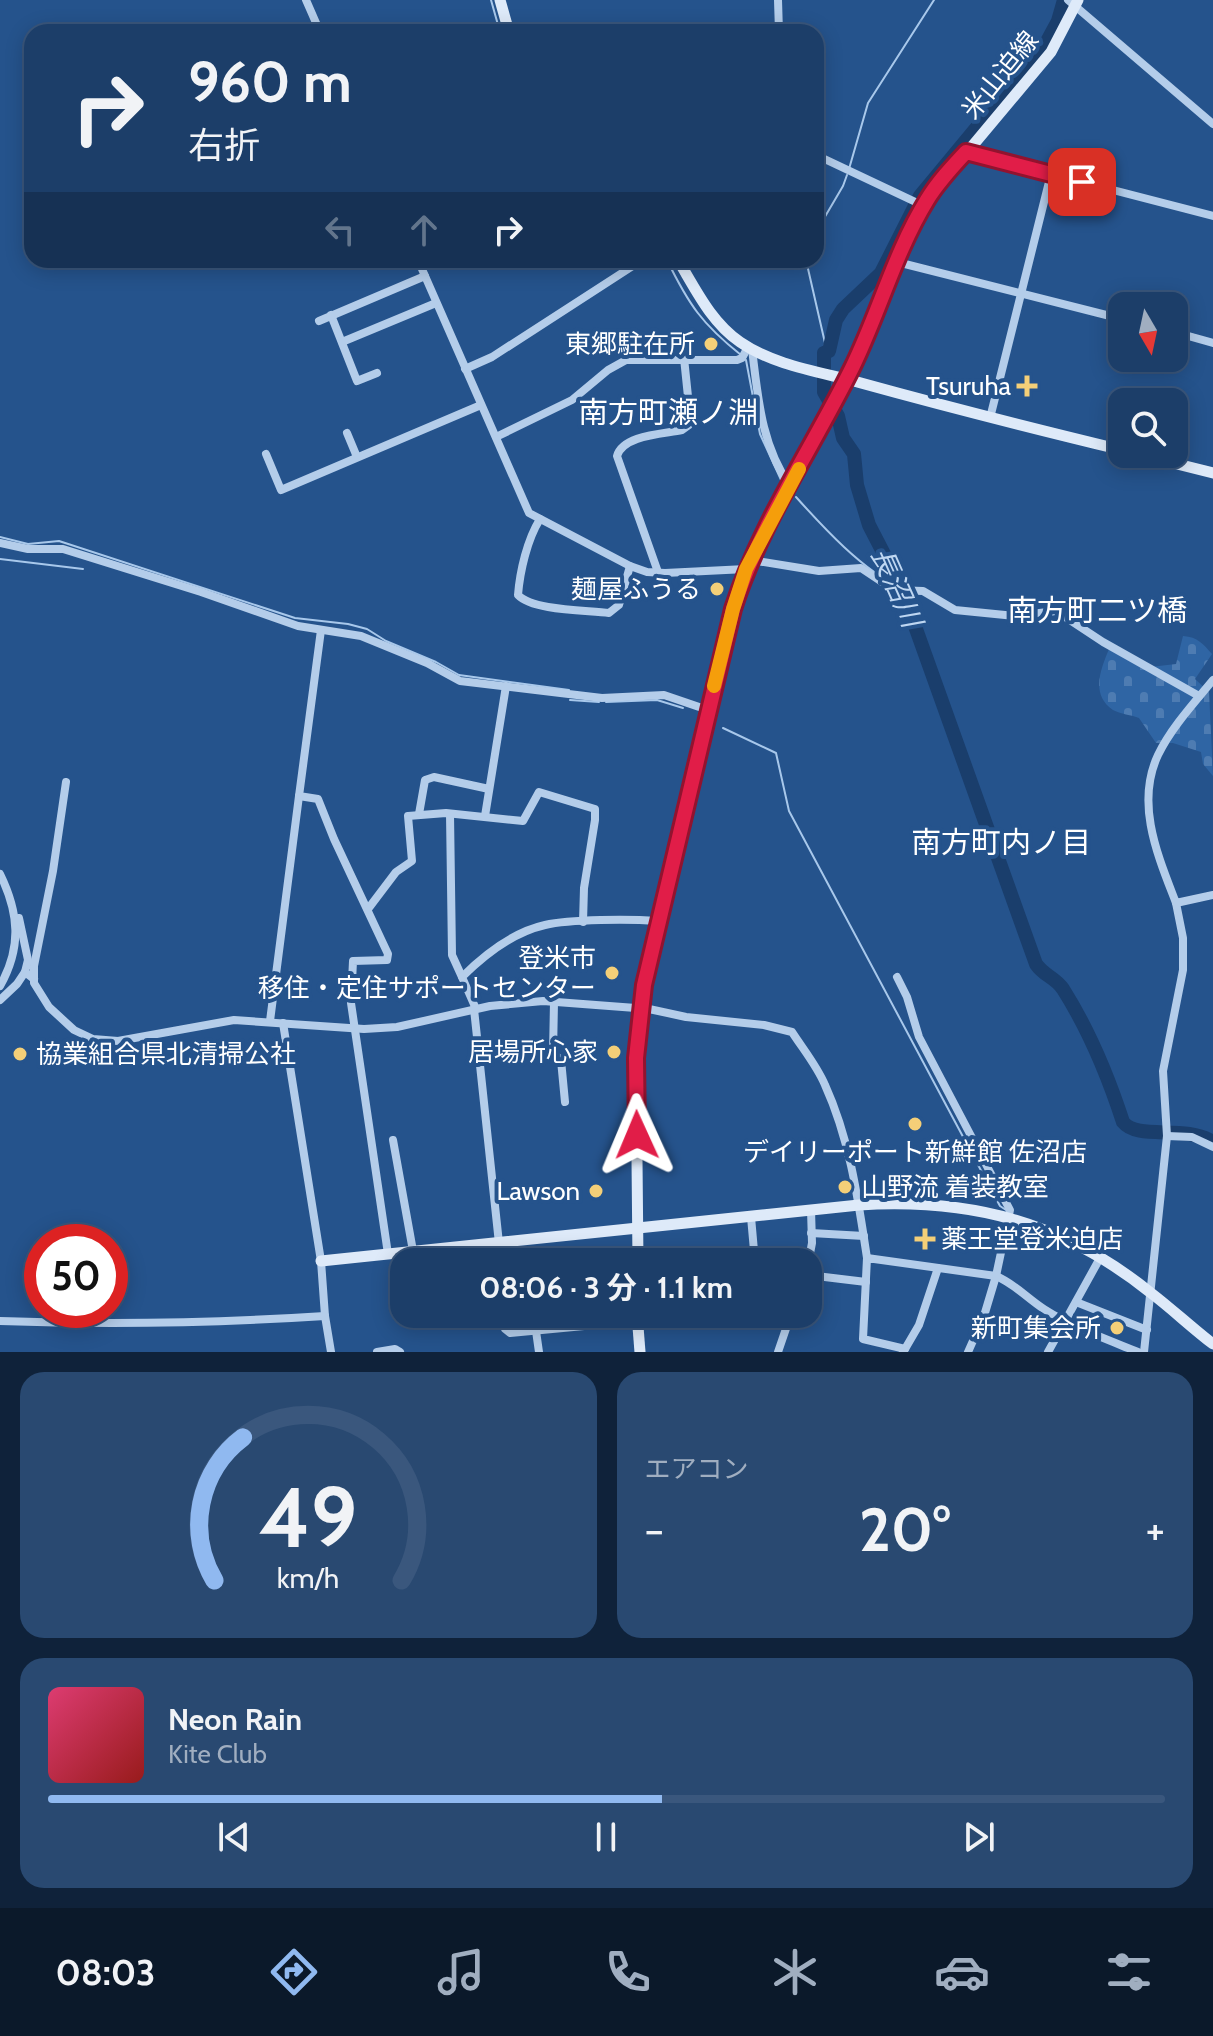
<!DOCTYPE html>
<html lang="ja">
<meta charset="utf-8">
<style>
body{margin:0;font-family:Cabin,"Noto Sans JP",sans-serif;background:#294971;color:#f1f3f6;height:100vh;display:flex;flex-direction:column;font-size:30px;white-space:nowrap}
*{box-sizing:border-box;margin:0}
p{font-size:26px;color:#a0aec0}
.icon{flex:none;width:44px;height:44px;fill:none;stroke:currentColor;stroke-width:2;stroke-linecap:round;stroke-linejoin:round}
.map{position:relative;height:1352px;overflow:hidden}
.sheet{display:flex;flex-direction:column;gap:20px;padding:20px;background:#0f223a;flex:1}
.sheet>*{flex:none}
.banner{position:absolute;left:24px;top:24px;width:800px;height:244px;border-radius:24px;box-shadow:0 4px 20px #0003,0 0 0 2px #3a577d;background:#1c3e69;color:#f1f3f6;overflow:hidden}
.needle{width:52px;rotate:171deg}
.tools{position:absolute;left:1108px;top:292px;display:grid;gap:16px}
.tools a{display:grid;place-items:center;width:80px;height:80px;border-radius:16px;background:#1c3e69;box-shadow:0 4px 20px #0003,0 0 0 2px #3a577d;font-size:40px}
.speed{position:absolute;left:24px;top:1224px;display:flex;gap:16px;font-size:40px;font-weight:700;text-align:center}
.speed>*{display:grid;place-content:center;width:104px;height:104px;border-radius:50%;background:#1c3e69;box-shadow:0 4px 20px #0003,0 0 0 2px #3a577d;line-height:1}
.speed .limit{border:12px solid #d22;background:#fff;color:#111}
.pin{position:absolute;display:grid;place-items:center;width:68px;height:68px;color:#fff;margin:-34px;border-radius:16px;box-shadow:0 4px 12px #0006}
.me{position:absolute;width:88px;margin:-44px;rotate:359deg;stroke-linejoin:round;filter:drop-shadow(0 0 6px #0008)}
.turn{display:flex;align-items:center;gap:28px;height:168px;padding:0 32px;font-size:36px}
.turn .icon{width:104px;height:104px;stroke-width:2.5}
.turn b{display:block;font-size:56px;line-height:68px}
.lanes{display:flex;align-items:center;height:76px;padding:0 32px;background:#0003;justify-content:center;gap:40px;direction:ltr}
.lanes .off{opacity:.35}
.big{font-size:60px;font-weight:700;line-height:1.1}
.sheet .card{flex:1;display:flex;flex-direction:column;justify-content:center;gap:12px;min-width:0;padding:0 28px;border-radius:24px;background:#294971}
.sheet .dial{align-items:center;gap:0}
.dial svg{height:208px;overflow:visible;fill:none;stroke:#3a577d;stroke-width:7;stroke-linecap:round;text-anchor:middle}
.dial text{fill:#f1f3f6;stroke:none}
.song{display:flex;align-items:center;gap:24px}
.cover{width:96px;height:96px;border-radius:12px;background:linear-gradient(135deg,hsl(340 70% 55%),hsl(0 70% 35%))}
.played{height:8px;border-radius:4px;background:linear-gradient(90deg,#90b9f0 55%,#3a577d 55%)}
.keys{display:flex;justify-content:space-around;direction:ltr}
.heat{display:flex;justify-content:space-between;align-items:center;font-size:44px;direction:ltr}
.sheet .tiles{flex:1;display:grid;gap:20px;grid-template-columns:1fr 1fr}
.card:last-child{grid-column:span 2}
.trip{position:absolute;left:390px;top:1248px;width:432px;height:80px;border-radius:24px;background:#1c3e69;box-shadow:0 4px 20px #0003,0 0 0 2px #3a577d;font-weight:700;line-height:80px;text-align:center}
.tab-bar{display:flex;height:128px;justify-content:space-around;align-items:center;background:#0b192a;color:#a0aec0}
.tab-bar .icon{width:56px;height:56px}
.tab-bar .active{color:#90b9f0}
.tab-bar b{font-size:36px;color:#f1f3f6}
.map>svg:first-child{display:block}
</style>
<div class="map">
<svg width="1213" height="1352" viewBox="0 0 1213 1352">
<defs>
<pattern id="cemetery-stones" width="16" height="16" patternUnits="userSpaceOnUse" patternTransform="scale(2)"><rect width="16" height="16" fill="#2f65a4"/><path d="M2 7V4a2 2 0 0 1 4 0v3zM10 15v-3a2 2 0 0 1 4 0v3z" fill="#4e7cb2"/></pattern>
</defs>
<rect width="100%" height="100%" fill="#25538c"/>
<path fill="url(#cemetery-stones)" d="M1183,636C1198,637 1203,644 1212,654L1195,679L1209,692L1213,776L1203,764L1201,752L1173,743H1156L1139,718C1132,715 1120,714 1113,710C1090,694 1101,669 1109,649L1142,668L1176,664Z"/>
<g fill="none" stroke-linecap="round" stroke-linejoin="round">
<g stroke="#a8c8eb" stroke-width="2">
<path d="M491,0L500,32"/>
<path d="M849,169L868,103L934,0"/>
<path d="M816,232L843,186L847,175"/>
<path d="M667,260C689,305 702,324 741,355"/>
<path d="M806,260L825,343L824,353"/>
<path d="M746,360L760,434L782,482"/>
<path d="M796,497C823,527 863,571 900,587"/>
<path d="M0,537L28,544L59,541L295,618L348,624L367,629L386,641L436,662L459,675L569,690"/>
<path d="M0,559L83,569"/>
<path d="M570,700L599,702"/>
<path d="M606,702L657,700L683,708"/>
<path d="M723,728L776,753L789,811L1000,1206L1006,1210"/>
</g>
<path stroke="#1a3e6c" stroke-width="14" d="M1064,0L1058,21L1045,45L920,196L881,273L843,309L836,320L829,351L824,353V392L838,416L843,438L854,454L857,485L869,525L901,587L1036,964C1044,976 1055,977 1063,989C1089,1030 1108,1076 1123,1122C1138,1141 1184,1124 1213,1142"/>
<g stroke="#b4cdea" stroke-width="8">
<path d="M306,0L320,32"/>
<path d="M778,0L779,32"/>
<path d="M1068,0L1213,124"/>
<path d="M966,152L1051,174L990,418"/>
<path d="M816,155L924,206"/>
<path d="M1051,174L1213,216"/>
<path d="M418,260L529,513L630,566L647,572L665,573L746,569"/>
<path d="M897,262L1122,319"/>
<path d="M331,315L357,381L377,373"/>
<path d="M319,321L425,276"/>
<path d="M1174,332L1213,343"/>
<path d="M342,342L436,303"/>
<path d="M752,349C758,397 761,445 790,486"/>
<path d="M465,369L492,357L642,260"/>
<path d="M347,433L357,457"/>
<path d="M496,437L572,400L608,370L626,360H737L742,358L748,347"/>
<path d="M266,454L281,490L481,405"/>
<path d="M540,519C527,540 520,571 518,595C533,611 587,610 609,613L619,605L630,566"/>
<path d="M0,543L28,549H63L201,592L298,626L361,636L427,663L460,681L602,698L664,695L708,710"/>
<path d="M751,560L819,571L861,568L894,590L923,591L955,610L1015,616L1056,611L1103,642L1199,696"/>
<path d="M658,572L617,456C623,435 663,434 682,430L689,425L690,416L684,358"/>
<path d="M321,630L299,796L318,799L334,839L388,954L387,960L353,961L351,1003L388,1254"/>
<path d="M1213,680C1194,703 1171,728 1158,755C1135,804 1158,856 1176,903L1213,895"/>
<path d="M66,782L53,871L34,966V983L49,1007L74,1030L93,1039L118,1041L234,1020L364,1029L397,1027L490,1006L543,1001L649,1009L686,1017L764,1025L792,1032C803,1049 817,1066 825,1085C850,1140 858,1199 867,1258"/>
<path d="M419,814L425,780L434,777L489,789"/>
<path d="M450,814L452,955L462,977"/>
<path d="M485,816L506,686"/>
<path d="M0,874C19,913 22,947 0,986"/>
<path d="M368,909L396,872L412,861L408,816L446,813L523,821L539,792L595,809V820L584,888L583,922"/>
<path d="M19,918L28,960L25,972L34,979"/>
<path d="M897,977L907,997L919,1037L1010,1210L996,1276L984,1316L968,1352"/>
<path d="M0,1000L17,984L25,972"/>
<path d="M554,1002L553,1053L561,1060L565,1102"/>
<path d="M474,1009L501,1262"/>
<path d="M476,1009L462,977C484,955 514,932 545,925C570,919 631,919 657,921"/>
<path d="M270,1021L299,796"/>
<path d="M283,1023L321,1261L325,1316L331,1352"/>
<path d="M1167,1136L1192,1137L1213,1147"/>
<path d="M393,1140L413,1251"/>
<path d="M751,1217L755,1262"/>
<path d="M811,1233L864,1236"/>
<path d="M808,1264L812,1243L811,1210"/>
<path d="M808,1275L866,1282"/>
<path d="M1076,1302L1147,1330"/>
<path d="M503,1314L505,1329L510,1333L637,1321"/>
<path d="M0,1321C108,1325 217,1323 325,1316"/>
<path d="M536,1331L539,1352"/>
<path d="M905,1349L919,1325L938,1268"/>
<path d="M377,1352L395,1349L400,1352"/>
<path d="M778,1352L791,1314"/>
<path d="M903,1352L905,1349L863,1339L867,1258L996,1276C1015,1284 1027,1298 1044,1309C1072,1327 1106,1339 1138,1352"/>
<path d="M1048,1352L1100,1258"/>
<path d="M1144,1352L1167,1136L1163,1071L1183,970V938L1176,903"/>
</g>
<g stroke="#deeaf9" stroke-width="11">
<path d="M500,0L509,32"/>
<path d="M678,260C696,290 711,322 740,342C775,366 821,372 861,383C948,407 1035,429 1122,450"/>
<path d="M1137,454L1213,473"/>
<path d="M321,1261L859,1205C971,1198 1063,1222 1151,1293C1172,1309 1192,1328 1213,1344"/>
<path d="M638,1262L636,1058L644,985L657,921L738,591L751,560L854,364L897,262L928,199L1051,52L1078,0"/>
<path d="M637,1314L640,1352"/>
</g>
</g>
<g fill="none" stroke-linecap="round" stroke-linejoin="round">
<g stroke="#92132f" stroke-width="20">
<path id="route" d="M637,1135L636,1058L644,985L733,609C760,524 813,447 852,368C879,313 895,252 927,200C938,182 952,167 966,152L1082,182"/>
</g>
<use href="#route" stroke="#e11d48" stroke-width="14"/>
<path stroke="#f59e0b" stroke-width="14" d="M714,686L733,609L746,569L799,469"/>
</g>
<g fill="#f4cf78" stroke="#25538c" stroke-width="3">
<circle cx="711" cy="344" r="8"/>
<path d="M1023 374h8v8h8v8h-8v8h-8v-8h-8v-8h8z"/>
<circle cx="717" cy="589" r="8"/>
<circle cx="612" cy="973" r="8"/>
<circle cx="614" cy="1052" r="8"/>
<circle cx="20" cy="1054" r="8"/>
<circle cx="915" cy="1124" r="8"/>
<circle cx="845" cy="1187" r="8"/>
<circle cx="596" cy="1191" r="8"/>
<path d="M921 1227h8v8h8v8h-8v8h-8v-8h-8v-8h8z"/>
<circle cx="1117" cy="1328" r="8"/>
</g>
<g text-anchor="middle" stroke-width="8" stroke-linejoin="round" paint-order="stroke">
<g font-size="26" fill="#fff" stroke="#25538c">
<text transform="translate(1000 75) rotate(-51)" y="9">米山迫線</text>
</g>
<g font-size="26" fill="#fff" stroke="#25538c" text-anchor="end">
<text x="695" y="353">東郷駐在所</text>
<text x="1011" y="395">Tsuruha</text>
<text x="701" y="598">麺屋ふうる</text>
<text x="596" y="967">登米市<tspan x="596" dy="30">移住・定住サポートセンター</tspan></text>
<text x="598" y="1061">居場所心家</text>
<text x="36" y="1063" text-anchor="start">協業組合県北清掃公社</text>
<text x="915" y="1161" text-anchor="middle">デイリーポート新鮮館 佐沼店</text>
<text x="861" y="1196" text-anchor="start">山野流 着装教室</text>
<text x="580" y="1200">Lawson</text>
<text x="941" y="1248" text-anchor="start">薬王堂登米迫店</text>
<text x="1101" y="1337">新町集会所</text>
</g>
<g font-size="28" font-style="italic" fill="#bfd7f2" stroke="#25538c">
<text transform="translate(897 587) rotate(66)" y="10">長沼川</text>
</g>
<g font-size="30" fill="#fff" stroke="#25538c">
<text x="668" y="423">南方町瀬ノ淵</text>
<text x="1097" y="621">南方町二ツ橋</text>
<text x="1001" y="853">南方町内ノ目</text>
</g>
</g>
</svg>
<div class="tools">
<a><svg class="needle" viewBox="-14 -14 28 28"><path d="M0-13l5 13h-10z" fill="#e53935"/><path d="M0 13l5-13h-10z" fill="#a0aec0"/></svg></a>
<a><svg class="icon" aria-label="search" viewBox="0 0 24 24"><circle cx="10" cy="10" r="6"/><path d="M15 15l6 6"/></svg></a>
</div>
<div class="speed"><div class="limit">50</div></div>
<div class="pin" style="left:1082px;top:182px;background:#d93025"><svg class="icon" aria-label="arrive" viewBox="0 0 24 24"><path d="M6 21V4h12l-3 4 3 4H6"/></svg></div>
<svg class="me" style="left:637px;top:1135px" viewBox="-20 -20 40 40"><path d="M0-17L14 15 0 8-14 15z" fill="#e11d48" stroke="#fff" stroke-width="4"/></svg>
<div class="trip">08:06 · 3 分 · 1.1 km</div>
<div class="banner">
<div class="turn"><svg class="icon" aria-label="right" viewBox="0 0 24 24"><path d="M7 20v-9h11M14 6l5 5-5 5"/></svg><div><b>960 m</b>右折</div></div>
<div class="lanes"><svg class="icon off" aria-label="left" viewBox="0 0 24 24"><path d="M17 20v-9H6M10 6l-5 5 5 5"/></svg><svg class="icon off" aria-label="ahead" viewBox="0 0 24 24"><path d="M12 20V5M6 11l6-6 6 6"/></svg><svg class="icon" aria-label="right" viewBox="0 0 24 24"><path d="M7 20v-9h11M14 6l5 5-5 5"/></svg></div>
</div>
</div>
<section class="sheet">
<div class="tiles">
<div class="card dial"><svg viewBox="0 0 100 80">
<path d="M14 69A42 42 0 1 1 86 69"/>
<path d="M14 69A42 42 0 0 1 25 14" stroke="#90b9f0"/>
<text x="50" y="56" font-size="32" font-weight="700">49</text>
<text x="50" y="72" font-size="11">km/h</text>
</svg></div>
<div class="card"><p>エアコン</p>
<div class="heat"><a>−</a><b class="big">20°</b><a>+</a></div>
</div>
<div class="card">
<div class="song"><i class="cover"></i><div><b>Neon Rain</b><p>Kite Club</p></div></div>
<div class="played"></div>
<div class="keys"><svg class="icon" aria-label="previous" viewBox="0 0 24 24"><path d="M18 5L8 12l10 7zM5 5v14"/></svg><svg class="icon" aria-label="pause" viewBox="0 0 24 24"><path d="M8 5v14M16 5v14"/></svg><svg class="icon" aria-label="next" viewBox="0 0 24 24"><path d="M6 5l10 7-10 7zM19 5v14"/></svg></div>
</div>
</div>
</section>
<nav class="tab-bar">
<b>08:03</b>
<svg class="icon active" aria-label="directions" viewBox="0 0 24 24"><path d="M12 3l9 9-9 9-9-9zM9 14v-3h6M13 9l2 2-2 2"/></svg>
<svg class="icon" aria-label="music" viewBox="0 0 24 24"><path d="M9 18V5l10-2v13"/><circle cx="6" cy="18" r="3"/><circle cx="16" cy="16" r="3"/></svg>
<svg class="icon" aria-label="phone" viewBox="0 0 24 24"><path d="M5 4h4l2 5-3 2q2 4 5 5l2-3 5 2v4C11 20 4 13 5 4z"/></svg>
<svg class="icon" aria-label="climate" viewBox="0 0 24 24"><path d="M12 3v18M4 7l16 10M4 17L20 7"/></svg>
<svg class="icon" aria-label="car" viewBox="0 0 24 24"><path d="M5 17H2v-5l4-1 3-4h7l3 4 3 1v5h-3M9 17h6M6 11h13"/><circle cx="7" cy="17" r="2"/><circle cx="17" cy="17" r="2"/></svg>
<svg class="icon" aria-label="filters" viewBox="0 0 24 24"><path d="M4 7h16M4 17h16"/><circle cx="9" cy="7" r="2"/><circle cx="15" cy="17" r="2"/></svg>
</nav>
